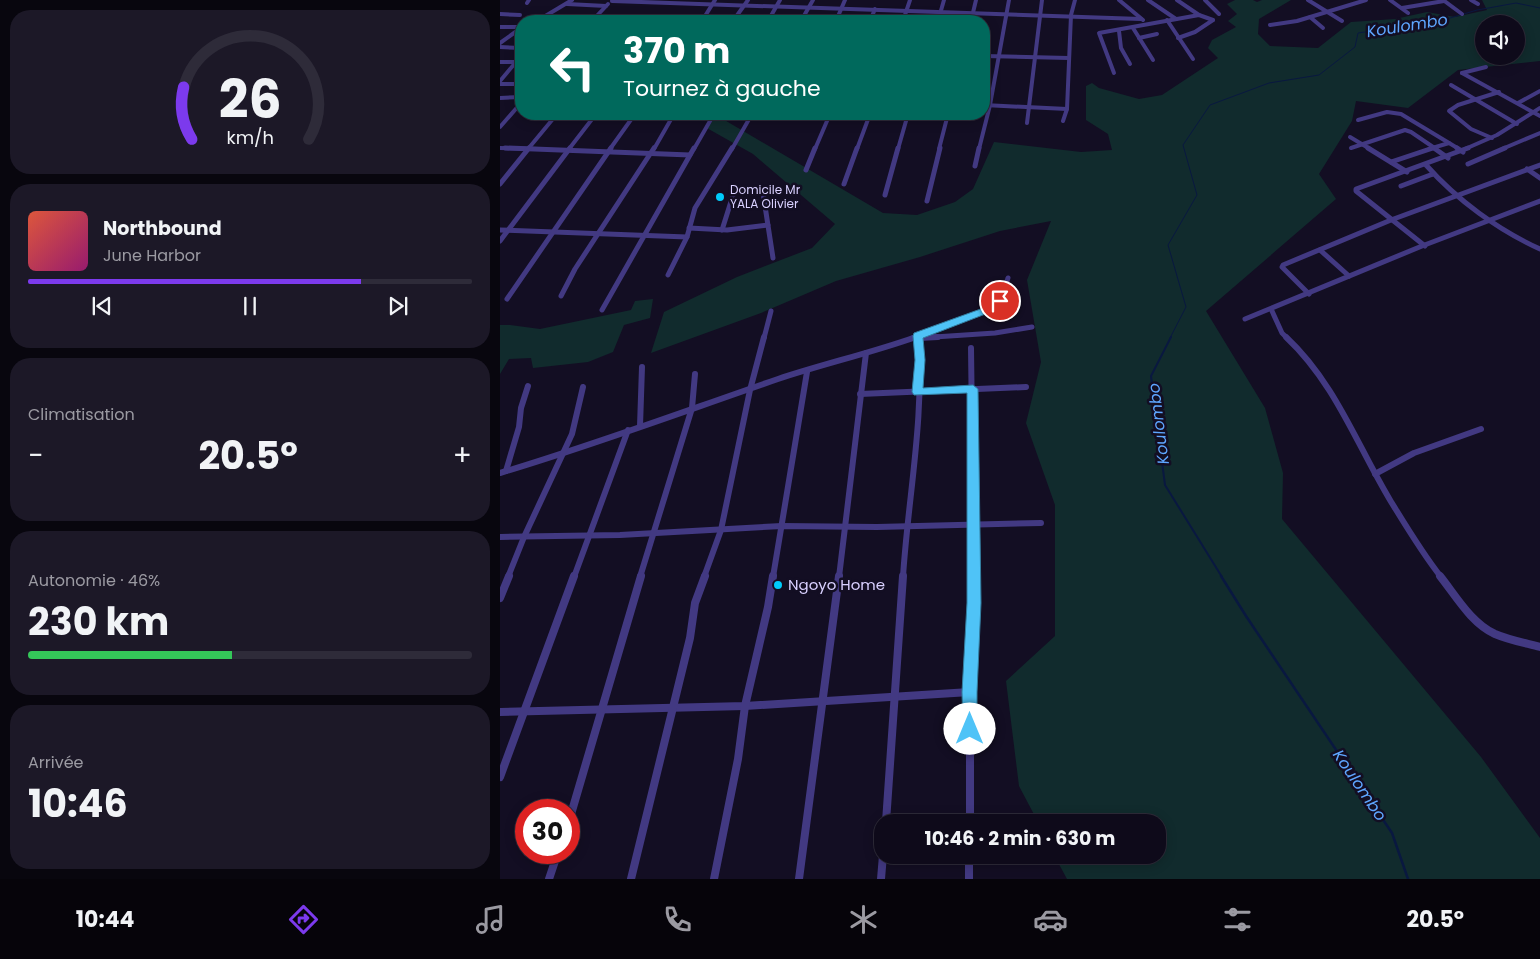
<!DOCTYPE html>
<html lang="fr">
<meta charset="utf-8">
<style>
body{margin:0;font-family:Poppins,sans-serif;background:#1c1827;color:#f1f3f6;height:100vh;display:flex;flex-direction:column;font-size:19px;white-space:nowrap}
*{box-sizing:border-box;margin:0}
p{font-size:16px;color:#9b9aa2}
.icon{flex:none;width:28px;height:28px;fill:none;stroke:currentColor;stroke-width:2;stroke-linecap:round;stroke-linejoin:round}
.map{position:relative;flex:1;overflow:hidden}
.side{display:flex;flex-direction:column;gap:10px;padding:10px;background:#08060e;width:500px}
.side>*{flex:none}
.guide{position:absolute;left:15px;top:15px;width:475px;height:105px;border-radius:20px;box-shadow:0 2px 12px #0003,0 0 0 1px #2e2b39;background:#00695c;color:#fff;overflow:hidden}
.controls{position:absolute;left:975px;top:15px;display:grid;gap:10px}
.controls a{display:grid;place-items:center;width:50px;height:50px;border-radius:50%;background:#0e0a1a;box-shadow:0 2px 12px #0003,0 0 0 1px #2e2b39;font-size:25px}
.speed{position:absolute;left:15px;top:799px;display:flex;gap:10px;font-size:25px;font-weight:700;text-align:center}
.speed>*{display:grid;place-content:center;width:65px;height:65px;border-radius:50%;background:#0e0a1a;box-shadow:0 2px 12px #0003,0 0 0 1px #2e2b39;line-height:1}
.speed .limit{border:8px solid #d22;background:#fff;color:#111}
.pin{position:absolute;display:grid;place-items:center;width:42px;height:42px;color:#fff;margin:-21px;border:2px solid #fff;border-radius:50%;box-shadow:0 1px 5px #0007}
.me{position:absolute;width:55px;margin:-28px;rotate:0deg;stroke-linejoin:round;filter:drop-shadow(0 0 4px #0008)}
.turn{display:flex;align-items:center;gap:18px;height:105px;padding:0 25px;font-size:22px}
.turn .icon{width:65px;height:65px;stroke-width:2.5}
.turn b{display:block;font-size:35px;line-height:42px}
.big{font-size:38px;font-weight:700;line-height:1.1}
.side .widget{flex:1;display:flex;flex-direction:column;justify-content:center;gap:8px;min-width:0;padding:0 18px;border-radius:20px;background:#1c1827}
.side .dial{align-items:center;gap:0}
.dial svg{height:130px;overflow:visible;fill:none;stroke:#2e2b39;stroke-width:7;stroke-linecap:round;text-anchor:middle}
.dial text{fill:#f1f3f6;stroke:none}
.song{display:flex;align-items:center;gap:15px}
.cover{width:60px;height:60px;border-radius:8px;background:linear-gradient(135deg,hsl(10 70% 55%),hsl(320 70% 35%))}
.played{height:5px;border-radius:2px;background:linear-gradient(90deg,#7c3aed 75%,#2e2b39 75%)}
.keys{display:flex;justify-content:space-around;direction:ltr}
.heat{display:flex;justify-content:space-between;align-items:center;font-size:28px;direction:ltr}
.charge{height:8px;border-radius:4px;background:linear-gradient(90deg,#34c759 46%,#2e2b39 0)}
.trip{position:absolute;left:374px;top:814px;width:292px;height:50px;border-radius:20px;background:#0e0a1a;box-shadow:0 2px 12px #0003,0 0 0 1px #2e2b39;font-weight:700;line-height:50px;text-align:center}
.tabs{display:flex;height:80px;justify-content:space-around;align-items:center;background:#06040a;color:#9b9aa2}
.tabs .icon{width:35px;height:35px}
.tabs .on{color:#7c3aed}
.tabs b{font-size:22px;color:#f1f3f6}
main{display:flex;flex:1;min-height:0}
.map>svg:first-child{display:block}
</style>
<main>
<section class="side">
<div class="widget dial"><svg viewBox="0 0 100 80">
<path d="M14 69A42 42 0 1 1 86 69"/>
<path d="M14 69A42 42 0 0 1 9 37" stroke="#7c3aed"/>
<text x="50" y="56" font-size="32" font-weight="700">26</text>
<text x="50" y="72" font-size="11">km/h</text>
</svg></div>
<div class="widget">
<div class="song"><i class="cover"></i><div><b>Northbound</b><p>June Harbor</p></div></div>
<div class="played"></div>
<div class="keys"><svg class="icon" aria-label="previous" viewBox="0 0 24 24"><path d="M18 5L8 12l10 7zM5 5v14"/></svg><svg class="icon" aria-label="pause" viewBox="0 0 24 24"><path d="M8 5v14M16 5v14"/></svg><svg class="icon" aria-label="next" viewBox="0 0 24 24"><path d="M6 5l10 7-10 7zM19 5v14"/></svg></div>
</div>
<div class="widget"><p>Climatisation</p>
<div class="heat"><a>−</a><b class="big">20.5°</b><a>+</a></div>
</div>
<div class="widget"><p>Autonomie · 46%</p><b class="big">230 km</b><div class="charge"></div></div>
<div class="widget"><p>Arrivée</p><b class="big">10:46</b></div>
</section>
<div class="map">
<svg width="1040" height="879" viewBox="0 0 1040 879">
<rect width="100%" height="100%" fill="#130e23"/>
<g fill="#112b2d" fill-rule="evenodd">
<path d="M735,0H753L757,2L762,0H791L759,19L758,34L770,46L818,48L851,22L895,19L927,12L955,17L987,10L982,0H1040V61L958,70L908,108L856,101L852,121L819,174L836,199L706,311L765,408L783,473L782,519L981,757L1040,838V879H567L554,855H658V822H538L519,786L506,681L555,636V505L526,423L541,362L527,280L551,221L500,231L420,257L336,281L261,313L151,353L164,312L237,277L312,248L335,224L253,154L205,127L216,115L383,213L417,215L455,202L473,189L494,142L581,152L612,150L608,134L586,120V86L592,83L599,88L639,99L662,95L718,58L708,48L712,40L736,27L728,21L737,14L727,4ZM984,24H1016V56H984Z"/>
<path d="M153,299L150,318L124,325L113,352L88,362L33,368L31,358L9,359L0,374V325H10L40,329L131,310L135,301Z"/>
</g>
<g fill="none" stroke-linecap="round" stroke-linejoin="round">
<path stroke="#091840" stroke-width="1" d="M670,338L686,307L668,245L697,195L683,145L710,105L769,83L819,75L855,47L858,33L940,21L977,10L1016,3L1040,8"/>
<path stroke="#091840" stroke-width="2" d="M671,337L651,376L665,485L722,577"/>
<path stroke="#091840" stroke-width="2.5" d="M721,576L746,616L892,833L908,879"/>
<g stroke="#423982" stroke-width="4">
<path d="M619,0L643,20"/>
<path d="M648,0L676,19"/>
<path d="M677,0L699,15"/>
<path d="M705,0L719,14"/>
<path d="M808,0L842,21"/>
<path d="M890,0L908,13"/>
<path d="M943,0L962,14"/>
<path d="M971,0L978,4"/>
<path d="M112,1L641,19"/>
<path d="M27,3L29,0"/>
<path d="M67,4L106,6"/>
<path d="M902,8L944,1"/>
<path d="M0,14L20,15"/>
<path d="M810,17L823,28"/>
<path d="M667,20L693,59"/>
<path d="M37,21L72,0"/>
<path d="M92,21L108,4"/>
<path d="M202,21L215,0"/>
<path d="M233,21L248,0"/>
<path d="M268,21L280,0"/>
<path d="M301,21L313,0"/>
<path d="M336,21L345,0"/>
<path d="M370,21L375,9"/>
<path d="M403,21L410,0"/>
<path d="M438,21L444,0"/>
<path d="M471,21L476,0"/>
<path d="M770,25L797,21L866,0"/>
<path d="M0,27H21"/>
<path d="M633,28L653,60"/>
<path d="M619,31L621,48L630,64"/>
<path d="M639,38L657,34"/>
<path d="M678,38L695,32L713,20"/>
<path d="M0,43L21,28"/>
<path d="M0,47L21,48"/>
<path d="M484,56L569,58"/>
<path d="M0,62H21"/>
<path d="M614,73L599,33L699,15L713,20"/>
<path d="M962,73L1040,116"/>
<path d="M962,73L986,67"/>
<path d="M0,81L16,62"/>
<path d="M0,84H21"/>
<path d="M951,85L1017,124"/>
<path d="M0,98L21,97"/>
<path d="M1018,103L1040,91"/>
<path d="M484,105L567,109"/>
<path d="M75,114L172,118"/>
<path d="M290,117L292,114"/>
<path d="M858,120L887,112L901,114L959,149"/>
<path d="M563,121L567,109L571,15L575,0"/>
<path d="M527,123L542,0"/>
<path d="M0,127L21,103"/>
<path d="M850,137L870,149"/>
<path d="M992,138L971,129L949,111L958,105L999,92"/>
<path d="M0,148L39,149"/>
<path d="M851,148L905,130L911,132L936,149"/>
<path d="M28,149L57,114"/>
<path d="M69,149L96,114"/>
<path d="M110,149L135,114"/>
<path d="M154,149L174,114"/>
<path d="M194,149L214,114"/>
<path d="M232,149L252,114"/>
<path d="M315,149L330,114"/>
<path d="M357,149L370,114"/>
<path d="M398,149L408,114"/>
<path d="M439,149L448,114"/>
<path d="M479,149L490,105L509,0"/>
<path d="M929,149L949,143"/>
<path d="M965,149L997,135L1040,108"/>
<path d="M1002,149L1040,133"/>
</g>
<g stroke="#423982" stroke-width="5">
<path d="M5,148L190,155"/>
<path d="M868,148L907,172"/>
<path d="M934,148L948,158"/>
<path d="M957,148L963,152"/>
<path d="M891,162L933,148"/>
<path d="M968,164L1005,148"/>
<path d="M926,165C957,200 998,230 1040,249"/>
<path d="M475,166L479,148"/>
<path d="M1027,169L1040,178"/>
<path d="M306,170L315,148"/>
<path d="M0,184L29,148"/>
<path d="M344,184L357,148"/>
<path d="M901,186L933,174"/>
<path d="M263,193L273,258"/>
<path d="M385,195L398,148"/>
<path d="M427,201L440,148"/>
<path d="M189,228L227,230L268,225"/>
<path d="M0,230L187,237"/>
<path d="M222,230L234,192"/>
<path d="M0,241L70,148"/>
<path d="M925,246L856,191V189L968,148"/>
<path d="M820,250L849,276"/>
<path d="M168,275L187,237L195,208L232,148"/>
<path d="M809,294L782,267L783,265L891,220L1040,165"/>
<path d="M61,296L75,269L154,148"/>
<path d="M7,299L111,148"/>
<path d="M102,310L194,148"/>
<path d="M772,311L782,333L787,338"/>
<path d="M745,319L922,246L1040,201"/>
<path d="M418,336V338"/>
<path d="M264,338L271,311"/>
<path d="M412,338L493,307L502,297L508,278"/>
<path d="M419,338L495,333L532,327"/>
</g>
<g stroke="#423982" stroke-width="6">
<path d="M786,337C835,383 856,443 890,500C906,526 922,553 941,577"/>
<path d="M419,338L438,337"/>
<path d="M471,348L474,577"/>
<path d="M360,394L526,387"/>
<path d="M140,426L142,367"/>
<path d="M6,471L19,427L21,408L28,386"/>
<path d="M0,473C94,445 185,411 278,379C323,364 371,353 416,337"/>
<path d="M875,474L914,453L981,429"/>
<path d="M0,537L120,535L282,526L377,527L541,523"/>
<path d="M8,577L24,537L72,434L83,387"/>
<path d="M74,577L128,430"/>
<path d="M140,577L192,408L195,374"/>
<path d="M204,577L221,530L250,390L264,337"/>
<path d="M273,577L307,372"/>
<path d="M339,577L366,353"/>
<path d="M403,577C408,497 425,417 418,337"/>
</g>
<g stroke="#423982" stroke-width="8">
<path d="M940,576C956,596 971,623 995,634C1009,640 1025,643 1040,647"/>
<path d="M0,598L9,576"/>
<path d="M0,712L245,706L470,692"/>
<path d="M0,777L74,576"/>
<path d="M69,821L141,576"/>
<path d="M386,822L403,576"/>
<path d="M470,822V692L474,576"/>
<path d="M469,855V879"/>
<path d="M49,879L58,852"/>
<path d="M131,879L190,638L195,603L205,576"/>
<path d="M214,879L238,759L245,706L268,607L273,576"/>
<path d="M299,879L339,576"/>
<path d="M381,879L383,855"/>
</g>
</g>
<path fill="#4fc3f7" stroke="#337fa1" d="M500,298L505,301L496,310L423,338L425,360L423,388L473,385L478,389L481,603L477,692V729L475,734L470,736L465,734L463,729L462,692L467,603V393L414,395L412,392L415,360L413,336L414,333L489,306Z"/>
<g fill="#00cbfb" stroke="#130e23" stroke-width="2">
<circle cx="220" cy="197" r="5"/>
<circle cx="278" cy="585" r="5"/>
</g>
<g text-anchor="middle" stroke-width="5" stroke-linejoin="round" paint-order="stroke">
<g font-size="12" fill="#d9d0ff" stroke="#130e23" text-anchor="start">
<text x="230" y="194">Domicile Mr<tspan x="230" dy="14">YALA Olivier</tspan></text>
</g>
<g font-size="15" fill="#d9d0ff" stroke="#130e23" text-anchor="start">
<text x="288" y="590">Ngoyo Home</text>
</g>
<g font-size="16" font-style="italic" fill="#5ea6ff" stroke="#130e23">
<text transform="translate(907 25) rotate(-9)" y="6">Koulombo</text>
<text transform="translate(658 424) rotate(-97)" y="6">Koulombo</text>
<text transform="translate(860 785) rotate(56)" y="6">Koulombo</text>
</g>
</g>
</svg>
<div class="controls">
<a><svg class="icon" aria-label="sound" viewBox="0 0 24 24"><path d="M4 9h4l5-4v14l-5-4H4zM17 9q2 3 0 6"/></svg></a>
</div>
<div class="speed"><div class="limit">30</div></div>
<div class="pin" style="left:500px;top:301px;background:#d93025"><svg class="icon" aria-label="arrive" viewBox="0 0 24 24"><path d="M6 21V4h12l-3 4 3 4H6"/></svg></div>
<svg class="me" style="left:470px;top:729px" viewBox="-20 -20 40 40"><circle r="19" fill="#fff"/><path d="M0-13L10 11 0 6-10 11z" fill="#4fc3f7"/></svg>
<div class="trip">10:46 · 2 min · 630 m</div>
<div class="guide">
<div class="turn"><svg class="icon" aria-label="left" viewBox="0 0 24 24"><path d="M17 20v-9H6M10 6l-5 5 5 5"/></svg><div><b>370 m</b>Tournez à gauche</div></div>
</div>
</div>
</main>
<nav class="tabs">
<b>10:44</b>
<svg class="icon on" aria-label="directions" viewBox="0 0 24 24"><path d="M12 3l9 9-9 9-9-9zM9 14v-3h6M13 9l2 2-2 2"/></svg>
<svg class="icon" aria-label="music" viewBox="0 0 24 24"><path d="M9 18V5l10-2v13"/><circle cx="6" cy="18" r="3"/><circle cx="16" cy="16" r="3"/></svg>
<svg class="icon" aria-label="phone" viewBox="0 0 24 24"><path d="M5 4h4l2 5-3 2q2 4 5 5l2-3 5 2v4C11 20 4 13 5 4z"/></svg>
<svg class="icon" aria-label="climate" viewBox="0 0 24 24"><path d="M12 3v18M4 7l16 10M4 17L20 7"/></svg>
<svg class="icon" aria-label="car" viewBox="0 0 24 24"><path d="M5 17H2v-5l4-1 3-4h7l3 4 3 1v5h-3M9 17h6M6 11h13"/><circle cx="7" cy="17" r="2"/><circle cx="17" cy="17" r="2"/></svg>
<svg class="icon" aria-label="filters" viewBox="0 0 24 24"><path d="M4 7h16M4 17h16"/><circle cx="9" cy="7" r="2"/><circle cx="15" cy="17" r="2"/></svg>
<b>20.5°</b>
</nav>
